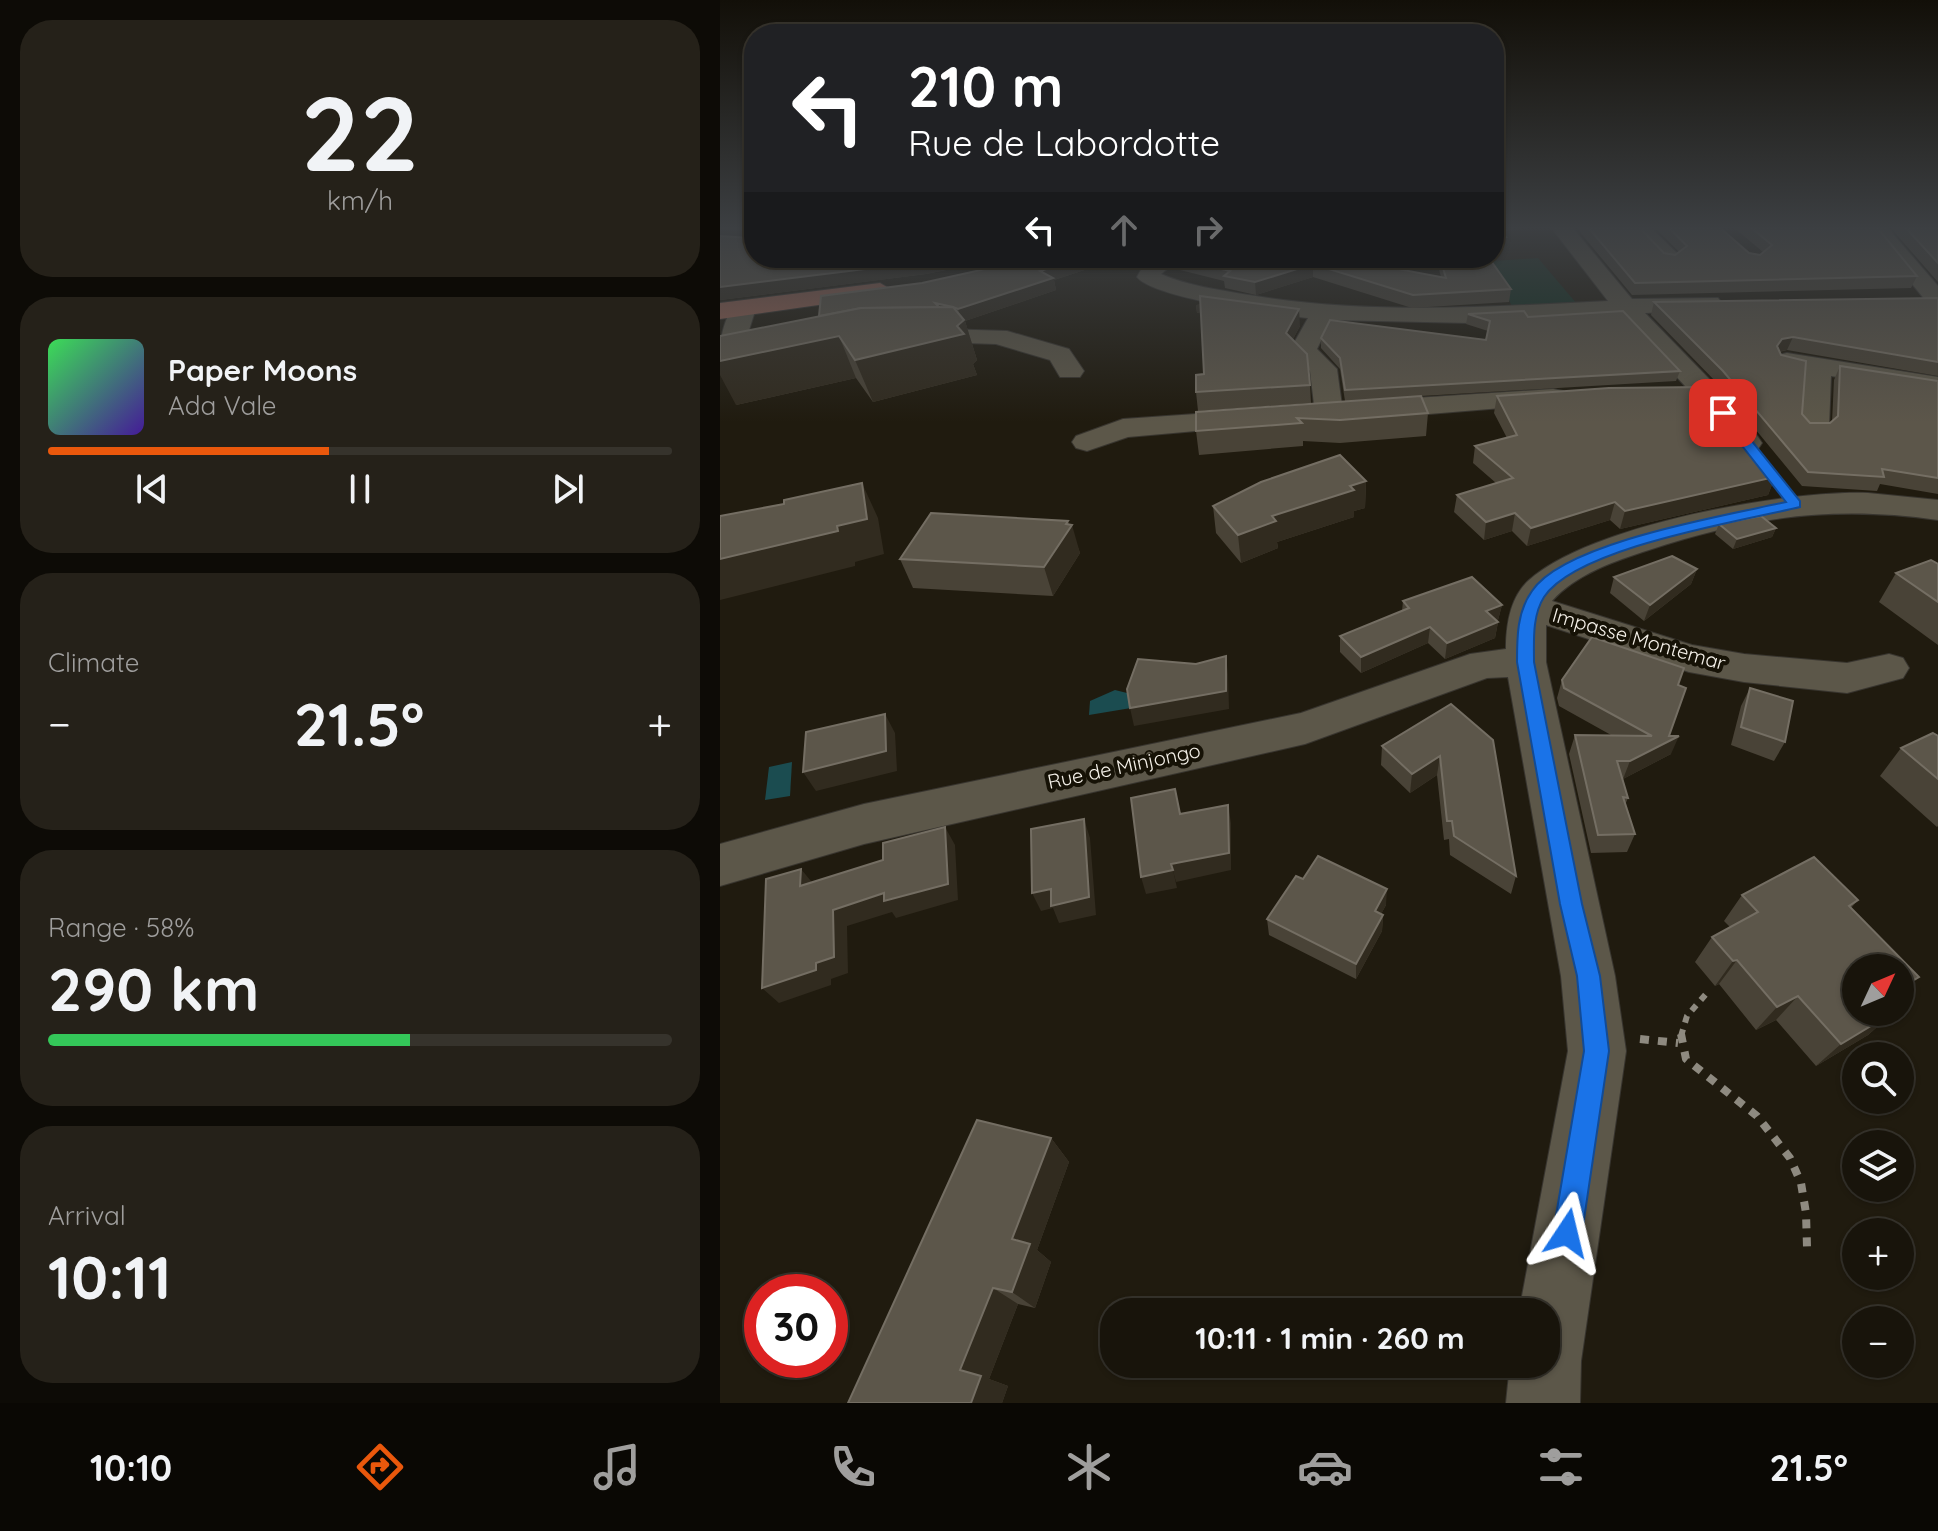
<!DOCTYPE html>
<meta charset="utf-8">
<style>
body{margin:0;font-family:Quicksand,sans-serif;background:#252119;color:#f1f3f6;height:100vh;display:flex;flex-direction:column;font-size:30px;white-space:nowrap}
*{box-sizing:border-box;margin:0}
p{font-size:26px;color:#9f9e9d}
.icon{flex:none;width:44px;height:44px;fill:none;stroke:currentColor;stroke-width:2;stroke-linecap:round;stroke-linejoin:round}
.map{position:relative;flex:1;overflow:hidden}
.panel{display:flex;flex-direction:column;gap:20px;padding:20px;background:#0d0b06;width:720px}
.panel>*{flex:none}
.guide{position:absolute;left:24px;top:24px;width:760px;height:244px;border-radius:32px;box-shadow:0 2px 6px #0004,0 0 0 2px #36332c;background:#202124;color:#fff;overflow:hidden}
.needle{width:52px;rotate:46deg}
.tools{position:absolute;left:1122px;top:954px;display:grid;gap:16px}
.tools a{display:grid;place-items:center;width:72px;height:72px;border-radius:50%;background:#18140b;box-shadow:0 2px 6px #0004,0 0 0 2px #36332c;font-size:40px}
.speed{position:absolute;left:24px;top:1274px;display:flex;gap:16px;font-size:40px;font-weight:700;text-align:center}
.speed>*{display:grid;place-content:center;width:104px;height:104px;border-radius:50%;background:#18140b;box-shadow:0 2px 6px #0004,0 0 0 2px #36332c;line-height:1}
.speed .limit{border:12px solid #d22;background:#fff;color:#111}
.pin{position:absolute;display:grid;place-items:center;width:68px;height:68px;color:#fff;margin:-34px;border-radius:16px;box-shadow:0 4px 12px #0006}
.me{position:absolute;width:88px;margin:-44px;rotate:10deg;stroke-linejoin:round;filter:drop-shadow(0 0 6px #0008)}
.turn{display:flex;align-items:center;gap:28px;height:168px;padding:0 32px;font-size:36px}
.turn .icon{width:104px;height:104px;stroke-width:2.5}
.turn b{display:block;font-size:56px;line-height:68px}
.lanes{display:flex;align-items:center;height:76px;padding:0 32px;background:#0003;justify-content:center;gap:40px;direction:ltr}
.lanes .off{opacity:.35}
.big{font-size:60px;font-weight:700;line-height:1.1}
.panel .tile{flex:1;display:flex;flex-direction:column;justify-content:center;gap:12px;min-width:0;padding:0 28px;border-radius:32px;background:#252119}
.panel .dial{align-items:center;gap:0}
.dial b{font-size:104px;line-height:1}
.song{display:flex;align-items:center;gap:24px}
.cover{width:96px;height:96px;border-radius:12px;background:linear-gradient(135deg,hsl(130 70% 55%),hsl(260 70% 35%))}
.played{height:8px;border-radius:4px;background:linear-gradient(90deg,#ea580c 45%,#36332c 45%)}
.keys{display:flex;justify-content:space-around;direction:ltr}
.heat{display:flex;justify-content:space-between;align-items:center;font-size:44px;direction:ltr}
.charge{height:12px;border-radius:6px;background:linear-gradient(90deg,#34c759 58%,#36332c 0)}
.trip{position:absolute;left:380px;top:1298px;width:460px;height:80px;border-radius:32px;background:#18140b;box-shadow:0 2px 6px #0004,0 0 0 2px #36332c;font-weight:700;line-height:80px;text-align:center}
.tabs{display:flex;height:128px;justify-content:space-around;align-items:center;background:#0a0804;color:#9f9e9d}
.tabs .icon{width:56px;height:56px}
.tabs .active{color:#ea580c}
.tabs b{font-size:36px;color:#f1f3f6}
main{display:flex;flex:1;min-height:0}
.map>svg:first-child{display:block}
</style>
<main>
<section class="panel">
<div class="tile dial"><b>22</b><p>km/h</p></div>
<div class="tile">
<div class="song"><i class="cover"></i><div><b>Paper Moons</b><p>Ada Vale</p></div></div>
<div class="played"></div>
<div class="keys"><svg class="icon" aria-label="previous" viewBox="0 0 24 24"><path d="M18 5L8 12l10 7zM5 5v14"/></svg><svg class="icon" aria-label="pause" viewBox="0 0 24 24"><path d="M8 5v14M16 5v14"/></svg><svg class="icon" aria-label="next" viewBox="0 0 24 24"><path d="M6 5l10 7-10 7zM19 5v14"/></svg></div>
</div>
<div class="tile"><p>Climate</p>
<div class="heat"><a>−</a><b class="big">21.5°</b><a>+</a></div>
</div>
<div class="tile"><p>Range · 58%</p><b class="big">290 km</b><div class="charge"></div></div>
<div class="tile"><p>Arrival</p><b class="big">10:11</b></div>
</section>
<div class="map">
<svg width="1218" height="1403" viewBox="0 0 1218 1403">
<rect width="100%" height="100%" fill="#201b0f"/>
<path fill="#103022" d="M818,258L857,304L792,307L773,261Z"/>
<g fill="#1b4c50">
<path d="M395,690L423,697V706L369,715L370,701Z"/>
<path d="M72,762L70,796L45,800L49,767Z"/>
</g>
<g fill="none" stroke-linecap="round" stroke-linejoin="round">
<g stroke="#38352f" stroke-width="2">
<g id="minor">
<path d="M830,226H851L912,299L998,298L1002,303L998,308L990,310L925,313L996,386L1038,437L1042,443L1038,449H1016L976,398L899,314L750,323L611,320L597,349L617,369L623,413L619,419H599L595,413L590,371L570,350L588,318C557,315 433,298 417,277C427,256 438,258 460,258L441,274C468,286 500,290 529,295C649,315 768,307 888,301Z"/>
<path d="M907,226H929L961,257L950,264L942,262Z"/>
<path d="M1145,226H1166L1218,286V308L1210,306Z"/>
<path d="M24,301L36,308L24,346L55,352L59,358L55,364L35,368L0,354C0,337 6,305 24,301Z"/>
<path d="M194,328L287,331L349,349L364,371L360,377H340L330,360L276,344L185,341L181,336L185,331Z"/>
<path d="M1067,353L1218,377V393L1111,376L1109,428L1104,434H1084L1079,428L1084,372L1058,367L1054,361L1058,355Z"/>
<path d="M833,389L843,391L847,397L843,403L648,419L638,416L634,410L638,404L648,401Z"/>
<path d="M534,410L544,413L549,419L544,425L408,437L367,451L356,448L352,442L356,436L403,419Z"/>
<path d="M1148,493L1218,500V520C1114,505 1028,517 929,550C895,561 856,574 832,601L972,645L1024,654L1127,663L1169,654L1183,658L1189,668L1183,678L1127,693L1024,682L969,672L826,625V662L895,976L906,1051L861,1361L860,1403H786L790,1364H826V1312H799L848,1051L841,976L788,677L767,678L585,744L144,844L0,886V844L144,804L581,713L750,654L786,649C786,625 790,598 808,581C869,525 1066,490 1148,493Z"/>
</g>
</g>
<g stroke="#38352f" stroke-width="2">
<path id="major" d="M160,283L172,290L169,295L0,319V303Z"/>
</g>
<path stroke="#8e8a80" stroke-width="6" stroke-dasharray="7 7" stroke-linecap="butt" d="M961,1036L967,1016L986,994"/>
<g stroke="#8e8a80" stroke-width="8" stroke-dasharray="9 9" stroke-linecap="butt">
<path d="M961,1034L966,1059L1037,1116L1070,1158L1081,1183L1086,1213L1087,1247"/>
<path d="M920,1039L958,1043"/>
</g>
<use href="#minor" fill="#5c5749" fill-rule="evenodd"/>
<use href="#major" fill="#976354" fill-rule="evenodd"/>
</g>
<g fill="#494337">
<path d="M0,226H34V258H285L206,274L0,300V236L31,238V231L0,229Z"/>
<path d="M774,226H817L780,232L786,237L784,249L774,250Z"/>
<path d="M855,226H918L944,253L955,255L959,252L933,226H998L1029,253L1040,255L1043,252L1012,226H1156L1197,276L1191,288L912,295Z"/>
<path d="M1169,226H1218V282Z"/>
<path d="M315,258H401L334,280L336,290L245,321L257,360L253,364L257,375L153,402L136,378L16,405L99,316L202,283Z"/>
<path d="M402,258H436L424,262Z"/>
<path d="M451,258H666L667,267L721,277L716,258H769L791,289L789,302L692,308L593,277L536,295L505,288L504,281L452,268Z"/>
<path d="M1218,298V376L1067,350L1059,352L1082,414L1090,423H1110L1112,422L1114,380L1120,366L1218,381V494L1160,484L1157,491L1082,486L998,384L931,315L934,302Z"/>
<path d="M476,305L580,326L573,339L590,385L591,403L478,411L476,392L484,374L481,312L477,313Z"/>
<path d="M748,314L808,317L960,371L956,381L701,396L708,413L706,436L620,443L583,441V446L479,455L476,431L625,401L620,369L601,348V338L766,340L768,331L746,324Z"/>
<path d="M777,396L1055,477L1048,495L900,529L890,520L807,546L792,531L764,540L734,512L737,495L776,483L753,463L755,446L787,438L774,413Z"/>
<path d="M646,481L645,508L634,511V517L557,542L558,548L521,563L496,533L493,506Z"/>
<path d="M348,521L360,553L333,596L193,588L180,559Z"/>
<path d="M999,524L1056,528L1052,537L1013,549L995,534Z"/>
<path d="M1218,564V645L1159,602L1176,573Z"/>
<path d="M977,569L971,584L924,621L890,593L894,577Z"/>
<path d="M683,601L782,605L778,620L777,621L778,622L775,638L725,659L708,643L641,673L620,652V636L682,611Z"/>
<path d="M842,680L958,685L949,736L951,754L903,779L908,798L905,805L915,834L907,852L871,853L849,754L855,735H891L839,706L837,698Z"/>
<path d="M1030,688L1065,742L1054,761L1011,745L1021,706Z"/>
<path d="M731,704L796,876L791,894L730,855L729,839L724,840L717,775L690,793L661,765L662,746Z"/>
<path d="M1218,736V826L1217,827L1160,776L1181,748Z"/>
<path d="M583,879L666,905L661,914L663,915L662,931L636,979L549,935L547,919Z"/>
<path d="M1022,895L1138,900L1131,908L1199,977L1180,994V968L1136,1012H1174L1148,1035L1096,1066L1056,1020L1036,1030L999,984L995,986L975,962L992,937L1010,927L1004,921Z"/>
<path d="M331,1138L349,1162L317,1250L331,1262L315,1308L298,1304L269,1379L288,1386L282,1403H128Z"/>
</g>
<g fill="#312b1f">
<path d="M774,226H817L774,232Z"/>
<path d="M222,258H285L206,274L0,300V287Z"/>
<path d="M362,258H401L334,280L336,290L245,321L257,360L253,364L257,375L153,402L135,360L237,326L242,322L238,309L320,271Z"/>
<path d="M424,258H436L424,262Z"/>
<path d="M593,264V277L536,295L535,282Z"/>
<path d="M495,299L496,307L477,313L476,305Z"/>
<path d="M579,309L580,326L567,350L566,333Z"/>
<path d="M119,336L136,378L16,405L0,375V361Z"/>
<path d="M1073,337L1067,350L1057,352V346L1062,339Z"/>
<path d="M1055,477L1048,495L900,529L905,511Z"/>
<path d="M646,481L645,508L634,511V517L557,542L558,548L521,563L518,535L552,516Z"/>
<path d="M142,483L158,518L164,554L135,562V566L0,600V559L117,526Z"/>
<path d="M895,502L890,520L807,546L811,528Z"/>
<path d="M795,513L792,531L764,540L766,522Z"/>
<path d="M348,521L350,529L352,525L360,553L333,596L324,567Z"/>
<path d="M1056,528L1052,537L1013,549L1017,539Z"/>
<path d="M977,569L971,584L924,621L930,605Z"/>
<path d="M782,605L778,620L763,627L766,611Z"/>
<path d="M778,622L775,638L725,659L727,643Z"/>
<path d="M710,627L708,643L641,673V657Z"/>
<path d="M506,656L508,674L509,709L414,726L410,708Z"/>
<path d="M165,714L175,733L177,771L96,791L83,772Z"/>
<path d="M959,736L951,754L903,779L910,761Z"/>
<path d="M720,756L717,775L690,793L692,774Z"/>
<path d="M508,805L511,823V870L456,882L451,864Z"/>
<path d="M364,819L370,838L376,915L339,923L333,908L321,911L312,893Z"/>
<path d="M225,827L235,845L238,900L176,918L172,912L127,926L128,973L111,979V985L59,1003L42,988L96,963L113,910Z"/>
<path d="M81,869L95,886H80Z"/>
<path d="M453,870L457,888L426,894L421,877Z"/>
<path d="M667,889L666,905L654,927L655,911Z"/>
<path d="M663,915L662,931L636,979V964Z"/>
<path d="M1017,960L999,984L995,986L1013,961Z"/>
<path d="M1199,977L1180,994V988Z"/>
<path d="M1078,996L1056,1020L1036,1030L1057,1007Z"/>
<path d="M1174,1012L1148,1035L1096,1066L1121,1044Z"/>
<path d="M331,1138L349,1162L317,1250L331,1262L315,1308L292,1292V1239Z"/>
<path d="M273,1288L298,1304L269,1379L288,1386L282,1403H251L240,1370Z"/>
</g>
<g fill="#5c564a" stroke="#746e63" stroke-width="2">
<path d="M31,226H34V258H222L202,262L0,287V236L31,238Z"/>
<path d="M774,226H775L786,237L774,238Z"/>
<path d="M867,226H918L944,253L955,255L967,246L947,226H998L1029,253L1040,255L1052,245L1029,226H1156L1197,276L915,283Z"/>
<path d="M1184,226H1218V263Z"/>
<path d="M315,258H362L320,271L333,278L238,309L233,307L215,303L219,307L141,308L99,316L101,296L202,283Z"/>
<path d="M457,258H666L667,267L726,278L720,258H769L791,289L693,295L593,264L535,282L504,276L510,271Z"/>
<path d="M480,296L579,309L566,333L587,354L590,385L476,392V375L484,374Z"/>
<path d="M1218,298V362L1073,337L1062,339L1057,346L1061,355L1086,361L1082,414L1090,423H1110L1118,416L1120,366L1218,381V478L1162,469L1164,477L1088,472L1003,371L934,302Z"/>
<path d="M233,307L244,320L237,326L244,334L135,360L119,336L0,361V336L141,308Z"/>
<path d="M804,311L808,317L903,311L960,371L625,390L620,358L601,338L610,320L766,340L770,321L748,314Z"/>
<path d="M982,387L1055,477L905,511L895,502L811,528L795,513L766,522L737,495L793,478L755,446L797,435L777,396L889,388Z"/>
<path d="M701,396L708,413L620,420L577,418L582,423L476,431V412Z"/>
<path d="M620,455L646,481L630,486L634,490L552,516L556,521L518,535L493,506L541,482Z"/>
<path d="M142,483L147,519L117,526L118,531L0,559V516L64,504V500Z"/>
<path d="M211,513L348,521L346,524L352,525L324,567L180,559Z"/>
<path d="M1041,516L1056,528L1017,539L999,524Z"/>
<path d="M952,556L977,569L930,605L894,577Z"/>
<path d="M1211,560L1218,564V602L1176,573Z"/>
<path d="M752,577L782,605L766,611L778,622L727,643L710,627L641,657L620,636L689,608L683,601Z"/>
<path d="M872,637L964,668L958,685L966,688L949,736H959L910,761H897L908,798L903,797L915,834L878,835L855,735L932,736L844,688L842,680Z"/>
<path d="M506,656V691L410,708L407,689L418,659L476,664Z"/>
<path d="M1030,688L1073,701L1065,742L1021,727Z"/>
<path d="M731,704L773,740L796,876L734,836L732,821H727L720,756L692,774L662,746Z"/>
<path d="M165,714L166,751L83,772L86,732Z"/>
<path d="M1213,733L1218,736V779L1181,748Z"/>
<path d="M455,789L460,814L508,805L509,853L451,864L453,870L421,877L411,798Z"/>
<path d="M364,819L369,897L331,906V889L312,893L311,829Z"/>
<path d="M225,827L228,884L164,901V893L113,910L114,957L96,963V970L42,988L46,879L81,869L80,886L163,860V843Z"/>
<path d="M598,856L667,889L655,911L663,915L636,964L547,919L576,876L583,879Z"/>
<path d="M1094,857L1138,900L1129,906L1199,977L1180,988V968H1136V1012H1174L1121,1044L1078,996L1057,1007L1017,960L1013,961L992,937L1038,912L1022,895Z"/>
<path d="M257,1120L331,1138L292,1239L310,1244L292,1292L273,1288L240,1370L261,1376L251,1403H128Z"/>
</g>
<linearGradient id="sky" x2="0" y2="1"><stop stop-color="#120f08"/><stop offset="0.54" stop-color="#3c3f42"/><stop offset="1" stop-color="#3c3f42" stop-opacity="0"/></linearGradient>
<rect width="1218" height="422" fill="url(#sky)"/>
<path fill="#1a73e8" stroke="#114b97" stroke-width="2" d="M998,410H1007L1080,501V507C1022,521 857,547 824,597C812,616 814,641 814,662L862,904L880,976L889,1051L862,1233L858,1243L847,1247L837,1243L833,1233L864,1051L857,976L840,904L797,662C797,637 797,612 812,591C844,542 1008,515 1066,502L998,415Z"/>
<g text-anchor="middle" stroke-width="8" stroke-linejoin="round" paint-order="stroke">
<g font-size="20" fill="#f6f2ea" stroke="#161206">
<text transform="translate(919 639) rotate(16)" y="7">Impasse Montemar</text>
<text transform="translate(404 766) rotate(-12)" y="7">Rue de Minjongo</text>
</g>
</g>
</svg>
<div class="tools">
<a><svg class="needle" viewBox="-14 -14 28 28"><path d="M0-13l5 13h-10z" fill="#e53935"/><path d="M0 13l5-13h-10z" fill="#9f9e9d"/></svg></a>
<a><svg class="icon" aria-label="search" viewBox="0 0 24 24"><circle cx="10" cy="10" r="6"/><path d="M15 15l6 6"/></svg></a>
<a><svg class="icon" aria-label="layers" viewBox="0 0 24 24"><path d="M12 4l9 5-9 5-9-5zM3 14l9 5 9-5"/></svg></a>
<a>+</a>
<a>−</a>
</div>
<div class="speed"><div class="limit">30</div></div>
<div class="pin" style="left:1003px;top:413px;background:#d93025"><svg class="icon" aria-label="arrive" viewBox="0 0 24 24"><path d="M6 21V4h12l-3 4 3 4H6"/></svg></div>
<svg class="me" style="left:847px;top:1233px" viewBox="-20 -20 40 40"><path d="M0-17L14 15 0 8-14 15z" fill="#1a73e8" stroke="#fff" stroke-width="4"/></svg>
<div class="trip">10:11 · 1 min · 260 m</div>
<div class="guide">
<div class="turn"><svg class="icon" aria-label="left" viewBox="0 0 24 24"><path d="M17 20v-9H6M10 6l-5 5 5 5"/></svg><div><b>210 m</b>Rue de Labordotte</div></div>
<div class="lanes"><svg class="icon" aria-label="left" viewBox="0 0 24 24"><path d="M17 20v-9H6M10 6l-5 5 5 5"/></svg><svg class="icon off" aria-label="ahead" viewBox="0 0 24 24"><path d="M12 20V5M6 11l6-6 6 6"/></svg><svg class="icon off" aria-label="right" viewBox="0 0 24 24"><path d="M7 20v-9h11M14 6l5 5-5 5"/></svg></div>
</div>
</div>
</main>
<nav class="tabs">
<b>10:10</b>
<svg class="icon active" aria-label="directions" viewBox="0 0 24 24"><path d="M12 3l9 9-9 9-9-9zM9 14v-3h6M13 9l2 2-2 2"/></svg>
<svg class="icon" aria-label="music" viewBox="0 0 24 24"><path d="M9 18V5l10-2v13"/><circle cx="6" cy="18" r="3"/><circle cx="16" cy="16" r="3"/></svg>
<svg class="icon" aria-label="phone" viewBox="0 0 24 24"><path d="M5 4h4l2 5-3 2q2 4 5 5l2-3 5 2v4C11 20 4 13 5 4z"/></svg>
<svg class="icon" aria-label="climate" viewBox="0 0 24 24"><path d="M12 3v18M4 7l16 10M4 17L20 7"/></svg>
<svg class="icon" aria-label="car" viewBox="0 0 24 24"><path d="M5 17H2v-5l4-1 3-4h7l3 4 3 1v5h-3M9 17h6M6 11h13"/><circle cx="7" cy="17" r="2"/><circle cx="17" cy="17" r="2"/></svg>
<svg class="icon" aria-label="filters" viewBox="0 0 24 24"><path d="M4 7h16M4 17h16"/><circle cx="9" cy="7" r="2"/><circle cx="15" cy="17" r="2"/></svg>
<b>21.5°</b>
</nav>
